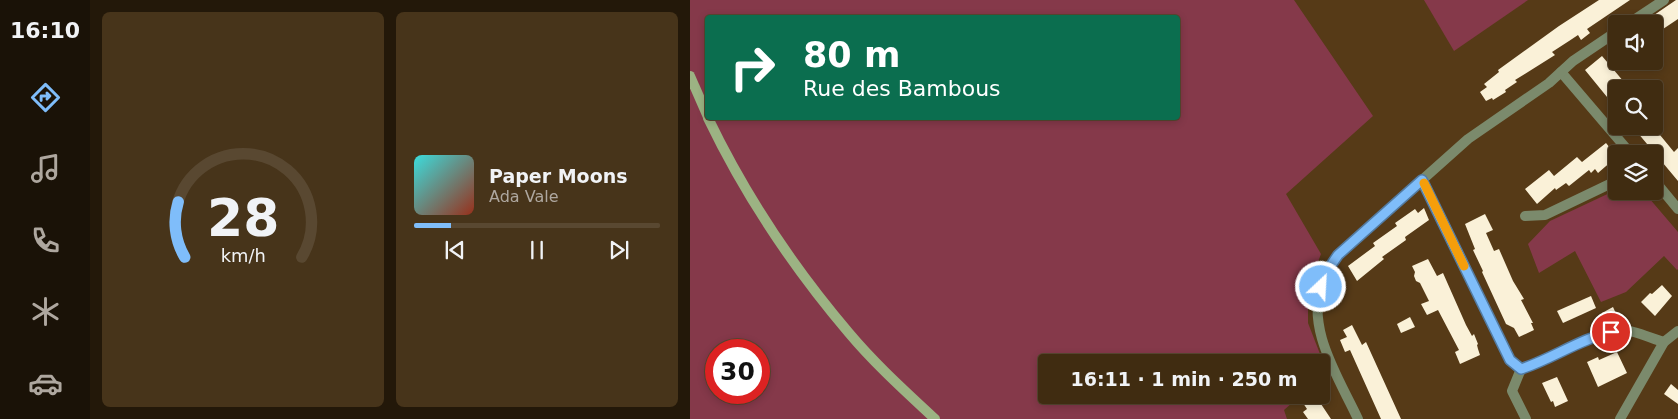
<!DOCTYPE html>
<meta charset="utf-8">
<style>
body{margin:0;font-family:"DejaVu Sans",sans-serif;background:#47341a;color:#f1f3f6;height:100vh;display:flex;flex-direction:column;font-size:19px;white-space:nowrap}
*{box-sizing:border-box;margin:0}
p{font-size:16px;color:#aea79f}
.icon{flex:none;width:28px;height:28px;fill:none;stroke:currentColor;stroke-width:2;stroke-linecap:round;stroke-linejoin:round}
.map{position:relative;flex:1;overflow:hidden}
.panel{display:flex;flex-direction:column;gap:12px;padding:12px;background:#231809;width:600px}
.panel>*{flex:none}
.hud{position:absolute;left:15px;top:15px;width:475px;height:105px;border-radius:5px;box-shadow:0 2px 8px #0003,0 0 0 1px #594831;background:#0b6e4f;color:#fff;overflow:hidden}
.tools{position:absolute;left:918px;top:15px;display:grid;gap:10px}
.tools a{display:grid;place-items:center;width:55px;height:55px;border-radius:5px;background:#402c11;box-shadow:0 2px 8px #0003,0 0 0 1px #594831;font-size:25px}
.speed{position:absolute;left:15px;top:339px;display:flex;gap:10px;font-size:25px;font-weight:700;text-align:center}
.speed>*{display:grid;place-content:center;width:65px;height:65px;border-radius:50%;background:#402c11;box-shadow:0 2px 8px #0003,0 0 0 1px #594831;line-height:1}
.speed .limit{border:8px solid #d22;background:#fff;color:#111}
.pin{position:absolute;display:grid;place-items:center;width:42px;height:42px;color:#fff;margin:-21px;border:2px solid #fff;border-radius:50%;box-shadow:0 1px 5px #0007}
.me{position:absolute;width:55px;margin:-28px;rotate:25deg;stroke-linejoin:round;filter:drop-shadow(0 0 4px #0008)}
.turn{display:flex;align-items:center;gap:18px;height:105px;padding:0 15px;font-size:22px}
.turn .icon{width:65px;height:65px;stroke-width:2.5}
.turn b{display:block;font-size:35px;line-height:42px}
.panel .widget{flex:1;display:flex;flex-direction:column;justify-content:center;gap:8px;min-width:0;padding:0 18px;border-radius:8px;background:#47341a}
.panel .dial{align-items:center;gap:0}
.dial svg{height:130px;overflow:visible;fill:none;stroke:#594831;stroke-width:7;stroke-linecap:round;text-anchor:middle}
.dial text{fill:#f1f3f6;stroke:none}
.song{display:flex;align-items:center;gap:15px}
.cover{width:60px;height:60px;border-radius:8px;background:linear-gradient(135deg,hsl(180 70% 55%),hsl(10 70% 35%))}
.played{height:5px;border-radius:2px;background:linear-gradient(90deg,#7fbdfa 15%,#594831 15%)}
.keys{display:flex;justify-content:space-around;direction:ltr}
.panel .tiles{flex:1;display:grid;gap:12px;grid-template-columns:repeat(2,1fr)}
.trip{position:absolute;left:348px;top:354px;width:292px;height:50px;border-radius:5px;background:#402c11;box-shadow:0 2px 8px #0003,0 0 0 1px #594831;font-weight:800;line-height:50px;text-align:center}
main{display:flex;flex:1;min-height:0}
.tabs{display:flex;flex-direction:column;width:90px;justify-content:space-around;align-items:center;background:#1a1207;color:#aea79f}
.tabs .icon{width:35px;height:35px}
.tabs .on{color:#7fbdfa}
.tabs b{font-size:22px;color:#f1f3f6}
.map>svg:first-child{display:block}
</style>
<main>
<nav class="tabs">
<b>16:10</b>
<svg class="icon on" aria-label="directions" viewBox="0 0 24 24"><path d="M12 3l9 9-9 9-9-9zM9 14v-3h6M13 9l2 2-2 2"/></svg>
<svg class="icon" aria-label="music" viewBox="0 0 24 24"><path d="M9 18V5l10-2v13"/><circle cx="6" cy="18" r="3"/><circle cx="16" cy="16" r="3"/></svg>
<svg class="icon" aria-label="phone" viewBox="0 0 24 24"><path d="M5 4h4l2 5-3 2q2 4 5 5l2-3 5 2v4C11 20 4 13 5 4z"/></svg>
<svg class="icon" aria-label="climate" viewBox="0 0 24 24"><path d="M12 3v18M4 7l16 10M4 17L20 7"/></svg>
<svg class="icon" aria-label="car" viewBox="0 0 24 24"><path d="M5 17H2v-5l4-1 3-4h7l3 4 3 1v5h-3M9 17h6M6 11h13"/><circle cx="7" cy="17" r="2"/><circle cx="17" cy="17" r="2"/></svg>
</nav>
<section class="panel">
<div class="tiles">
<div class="widget dial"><svg viewBox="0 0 100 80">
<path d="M14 69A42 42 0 1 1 86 69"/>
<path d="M14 69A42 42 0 0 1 10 35" stroke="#7fbdfa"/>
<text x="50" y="56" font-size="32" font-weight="700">28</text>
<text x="50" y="72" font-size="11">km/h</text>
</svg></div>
<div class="widget">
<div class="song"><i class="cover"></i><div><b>Paper Moons</b><p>Ada Vale</p></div></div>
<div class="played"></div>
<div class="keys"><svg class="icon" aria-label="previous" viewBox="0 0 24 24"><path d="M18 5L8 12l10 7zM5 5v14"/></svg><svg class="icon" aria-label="pause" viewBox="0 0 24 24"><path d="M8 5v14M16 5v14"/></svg><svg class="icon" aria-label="next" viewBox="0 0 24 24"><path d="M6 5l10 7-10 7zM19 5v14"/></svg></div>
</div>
</div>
</section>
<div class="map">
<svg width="988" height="419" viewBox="0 0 988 419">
<rect width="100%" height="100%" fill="#563a17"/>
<g fill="#85394a" fill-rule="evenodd">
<path d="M0,0H604L683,116L596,194L631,254L618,287V323L637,372L631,377V362H356V395H611L594,410L597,419H0ZM18,18H488V118H18ZM26,350H69V392H26Z"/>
<path d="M734,0H838L764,51Z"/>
<path d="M926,190L953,191L988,232V269L987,270L974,256L936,292L911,302L885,251L849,273L838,244L860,221Z"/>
</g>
<g fill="#faf1d8">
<path d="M909,0H940L897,29L900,33L891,40L888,35L879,41L862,52L865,55L825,80L827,82L815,90L816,92L803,100L802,98L796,101L790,92L797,87L794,84L809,72L808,70L869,26Z"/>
<path d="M986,0H988V19L964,35V24H951Z"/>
<path d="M912,56L934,82L926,88V108L895,70Z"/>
<path d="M965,122L973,132L970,135L984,152L988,148V181L942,126H964Z"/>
<path d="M916,143L924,153L920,157L923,160L908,173L905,169L901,173L899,170L879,186L876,183L866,190L865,188L847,204L835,189L859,170L864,176L887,157L892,162Z"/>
<path d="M734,208L739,220L715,237L716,240L692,257L694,259L667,281L658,266L685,246L683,243L707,226L705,223L725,209L728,213Z"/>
<path d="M795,214L803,230L796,233L804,251L809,249L823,281L834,299L831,300L843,323H841L844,330L829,337L824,328L816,324L792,272L793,271L783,250L785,249L775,224Z"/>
<path d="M738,259L747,276L753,273L776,325L782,336L784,334L788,344L787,345L788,349L790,355L770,364L765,352L769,350L748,310L737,315L731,304L739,301L730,283L726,281L724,276L725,272L722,266Z"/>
<path d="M972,285L982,296L965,316L951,302L960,293L962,294Z"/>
<path d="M901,296L906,308L873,323L867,311Z"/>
<path d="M923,307L928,318L917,323L912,313Z"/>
<path d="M720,317L725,327L711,333L707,324Z"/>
<path d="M662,325L672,345L676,342L711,419H691L660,350L655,352L650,340L657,337L653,330Z"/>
<path d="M927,352L937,373L908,387L897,362L908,357L909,360Z"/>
<path d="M867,377L878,401L865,407L863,401L861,402L852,383Z"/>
<path d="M981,384L988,390V404L974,394Z"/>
<path d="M622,397L627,398L641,419H618L613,412L617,409L613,403Z"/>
</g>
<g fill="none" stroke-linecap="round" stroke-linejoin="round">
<g stroke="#7b8a6c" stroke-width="10">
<path d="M938,24L974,0"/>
<path d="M871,72L941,154"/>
<path d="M732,180L820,360L831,369C861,359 903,331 933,330C943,330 963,339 974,342"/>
<path d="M964,180L988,209"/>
<path d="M835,216L855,215L926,181"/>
<path d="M831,369L822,391L836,419"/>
<path d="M668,419C648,376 614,327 633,278C636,270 643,262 648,255L778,139L859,83L883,61L926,32"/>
<path d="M930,419L974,342L988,331"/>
</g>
<g stroke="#9cb383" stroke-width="10">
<path d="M0,76L18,117"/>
<path d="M18,118C56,197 102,266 159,333C185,364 215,391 245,419"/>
</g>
</g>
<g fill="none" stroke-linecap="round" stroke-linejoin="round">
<g stroke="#537ba2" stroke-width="12">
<path id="route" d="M631,287L633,277L648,255L732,180L820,360L831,369C862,359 890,339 921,332"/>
</g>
<use href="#route" stroke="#7fbdfa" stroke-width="9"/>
<path stroke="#f59e0b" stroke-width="9" d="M734,183L774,266"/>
</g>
</svg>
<div class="tools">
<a><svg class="icon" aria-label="sound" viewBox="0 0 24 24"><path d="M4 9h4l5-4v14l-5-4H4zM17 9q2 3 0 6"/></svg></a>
<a><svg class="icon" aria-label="search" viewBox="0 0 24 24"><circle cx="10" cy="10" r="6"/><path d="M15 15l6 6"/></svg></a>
<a><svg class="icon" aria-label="layers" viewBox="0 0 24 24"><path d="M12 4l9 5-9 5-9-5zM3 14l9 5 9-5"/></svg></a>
</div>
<div class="speed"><div class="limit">30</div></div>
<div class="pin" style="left:921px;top:332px;background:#d93025"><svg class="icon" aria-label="arrive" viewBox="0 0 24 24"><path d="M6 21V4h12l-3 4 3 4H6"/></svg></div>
<svg class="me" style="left:631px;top:287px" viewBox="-20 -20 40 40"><circle r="17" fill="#7fbdfa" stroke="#fff" stroke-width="3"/><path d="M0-11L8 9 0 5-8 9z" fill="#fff"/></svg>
<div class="trip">16:11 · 1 min · 250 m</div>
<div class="hud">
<div class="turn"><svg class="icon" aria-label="right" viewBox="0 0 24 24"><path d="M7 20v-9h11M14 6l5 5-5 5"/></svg><div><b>80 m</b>Rue des Bambous</div></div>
</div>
</div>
</main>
